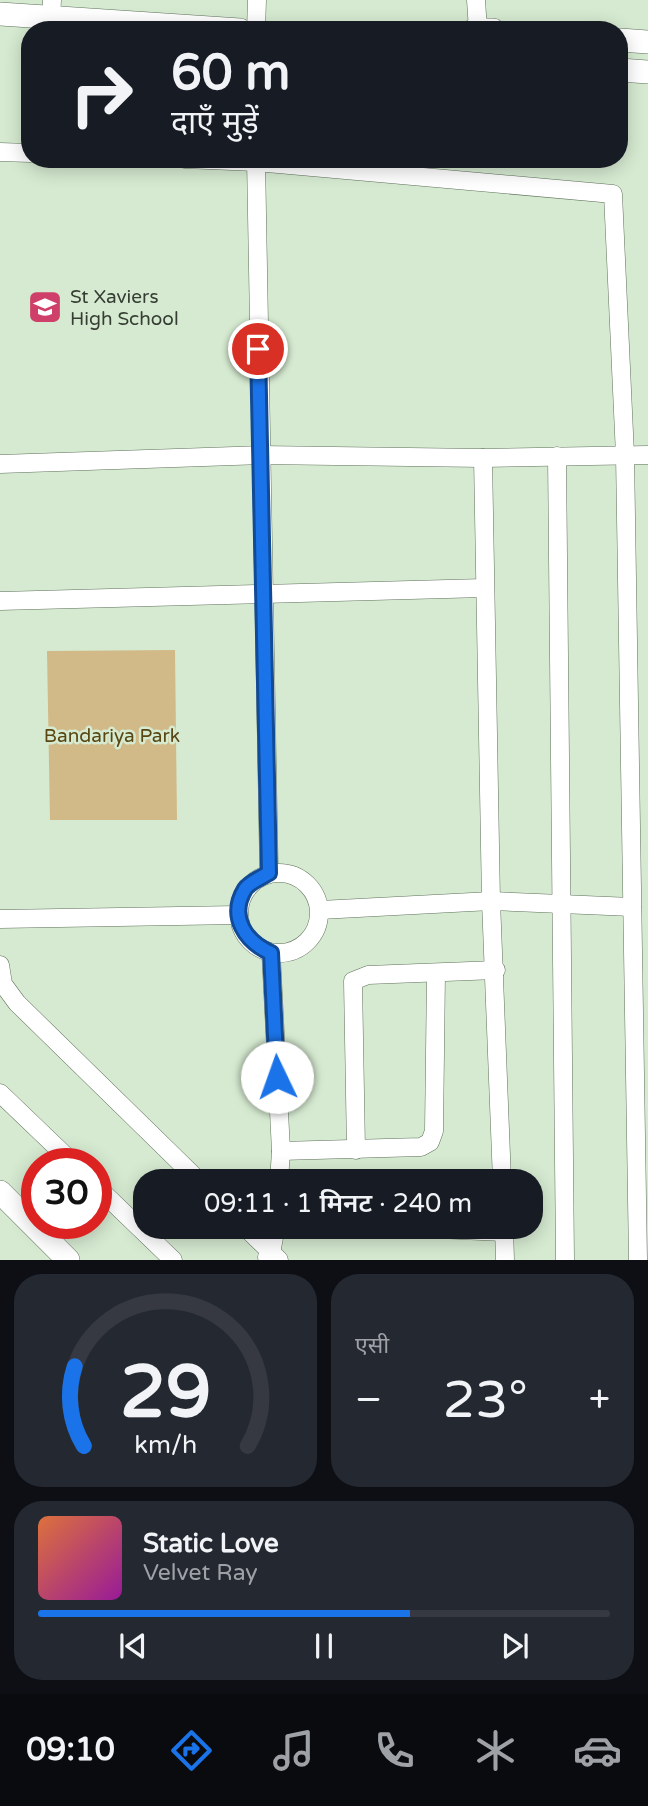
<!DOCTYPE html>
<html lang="hi">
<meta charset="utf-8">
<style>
body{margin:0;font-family:"Varela Round","Noto Sans Devanagari",sans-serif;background:#242831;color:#f1f3f6;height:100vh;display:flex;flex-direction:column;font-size:26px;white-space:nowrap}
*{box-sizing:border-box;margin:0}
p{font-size:23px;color:#9ea1a6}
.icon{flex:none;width:38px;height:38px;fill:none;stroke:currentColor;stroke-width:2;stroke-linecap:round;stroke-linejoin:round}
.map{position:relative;height:1260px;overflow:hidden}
.side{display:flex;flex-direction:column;gap:14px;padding:14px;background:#0d0f14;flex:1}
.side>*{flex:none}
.banner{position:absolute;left:21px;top:21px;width:607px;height:147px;border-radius:28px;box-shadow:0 4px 18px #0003;background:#171b24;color:#f1f3f6;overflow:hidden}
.speed{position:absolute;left:21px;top:1148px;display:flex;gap:14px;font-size:35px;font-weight:700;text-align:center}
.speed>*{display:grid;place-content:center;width:91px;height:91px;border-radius:50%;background:#171b24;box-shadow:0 4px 18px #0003;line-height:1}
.speed .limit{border:10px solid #d22;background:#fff;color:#111}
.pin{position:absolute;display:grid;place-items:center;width:60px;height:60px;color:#fff;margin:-30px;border:4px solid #fff;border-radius:50%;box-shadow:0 2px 7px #0007}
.me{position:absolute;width:77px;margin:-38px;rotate:357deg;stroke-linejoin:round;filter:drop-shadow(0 0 5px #0008)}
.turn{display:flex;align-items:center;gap:24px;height:147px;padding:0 35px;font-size:32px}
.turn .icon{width:91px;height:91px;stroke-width:2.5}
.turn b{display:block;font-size:49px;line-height:60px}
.big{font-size:52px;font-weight:600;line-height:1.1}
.side .card{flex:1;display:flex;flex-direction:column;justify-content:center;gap:10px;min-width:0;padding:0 24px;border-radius:28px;background:#242831}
.side .dial{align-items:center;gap:0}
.dial svg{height:182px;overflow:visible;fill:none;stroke:#363941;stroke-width:7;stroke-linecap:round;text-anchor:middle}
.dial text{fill:#f1f3f6;stroke:none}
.song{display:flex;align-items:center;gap:21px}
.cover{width:84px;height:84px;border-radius:10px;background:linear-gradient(135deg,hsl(20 70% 55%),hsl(300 70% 35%))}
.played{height:7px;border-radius:4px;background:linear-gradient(90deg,#1a73e8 65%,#363941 65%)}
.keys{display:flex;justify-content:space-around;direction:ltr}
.heat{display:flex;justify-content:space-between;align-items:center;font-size:38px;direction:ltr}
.side .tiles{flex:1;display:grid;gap:14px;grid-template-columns:1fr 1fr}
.card:last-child{grid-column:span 2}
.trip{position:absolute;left:133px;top:1169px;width:410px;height:70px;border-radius:28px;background:#171b24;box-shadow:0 4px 18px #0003;font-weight:600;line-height:70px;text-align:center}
.tabs{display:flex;height:112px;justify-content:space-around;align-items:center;background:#090b0e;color:#9ea1a6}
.tabs .icon{width:49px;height:49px}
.tabs .active{color:#1a73e8}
.tabs b{font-size:32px;color:#f1f3f6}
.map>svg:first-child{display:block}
</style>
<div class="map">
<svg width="648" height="1260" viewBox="0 0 648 1260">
<rect width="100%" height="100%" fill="#d6ead1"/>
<path fill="#d1ba87" d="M175,650L177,820H50L47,651Z"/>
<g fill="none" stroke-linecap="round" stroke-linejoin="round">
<g stroke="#5f715b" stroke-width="19">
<g id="minor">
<path d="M476,0L478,30"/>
<path d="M51,17L52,0"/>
<path d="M256,30L257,0"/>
<path d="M0,152L30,153"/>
<path d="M185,159L256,162L613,194L625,455L638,1260"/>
<path d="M256,159L269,873"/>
<path d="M557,456L565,1260"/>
<path d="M483,458L491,901L502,1181"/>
<path d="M0,464L260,455L483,458L648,455"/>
<path d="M0,601L484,588"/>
<circle cx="279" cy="913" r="40"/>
<path d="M320,910L491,901L632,907"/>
<path d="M0,919L238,915"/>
<path d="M271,953L281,1151L279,1181"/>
<path d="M0,965L3,984L17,1003L199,1181"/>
<path d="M0,1093L74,1164"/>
<path d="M356,1150L353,981L368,975L496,970"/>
<path d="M281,1151L421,1147L430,1142L434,1131L436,974"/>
<path d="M96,1186L173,1260"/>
<path d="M245,1227L279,1260"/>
<path d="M395,1227L504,1232"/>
<path d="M504,1227L505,1260"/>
<path d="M267,1257L271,1253L276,1227"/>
</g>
</g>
<g stroke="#5f715b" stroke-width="24">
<g id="tertiary">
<path d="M0,14L240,30"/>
<path d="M474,30H493"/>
<path d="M620,40L648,42"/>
<path d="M620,70L648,72"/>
<path d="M0,1192L68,1260"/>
</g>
</g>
<use href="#minor" stroke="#fff" stroke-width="18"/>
<use href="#tertiary" stroke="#fff" stroke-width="23"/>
</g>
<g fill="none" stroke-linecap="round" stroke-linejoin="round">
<g stroke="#114b97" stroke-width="18">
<path id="route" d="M258,349L269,873C262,877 249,883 245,889C228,917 246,942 271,953L277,1077"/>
</g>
<use href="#route" stroke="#1a73e8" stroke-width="12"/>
</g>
<defs>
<g id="school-square" transform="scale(1.75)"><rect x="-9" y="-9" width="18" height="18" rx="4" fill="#ce4069" stroke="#d6ead1"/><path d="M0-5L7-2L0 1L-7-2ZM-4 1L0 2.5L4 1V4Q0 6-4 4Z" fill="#fff"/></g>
</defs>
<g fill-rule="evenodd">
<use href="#school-square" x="45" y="307"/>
</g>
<g text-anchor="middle" stroke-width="5" stroke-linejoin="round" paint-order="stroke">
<g font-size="19" fill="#363e34" stroke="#d6ead1" text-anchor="start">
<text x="70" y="303">St Xaviers<tspan x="70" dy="22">High School</tspan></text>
</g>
<g font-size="19" fill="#5a4612" stroke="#d6ead1">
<text x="112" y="742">Bandariya Park</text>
</g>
</g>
</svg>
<div class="speed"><div class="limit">30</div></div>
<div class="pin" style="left:258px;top:349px;background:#d93025"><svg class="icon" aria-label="arrive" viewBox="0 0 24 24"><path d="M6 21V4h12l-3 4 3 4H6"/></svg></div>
<svg class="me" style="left:277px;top:1077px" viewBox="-20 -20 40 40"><circle r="19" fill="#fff"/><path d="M0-13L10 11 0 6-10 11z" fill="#1a73e8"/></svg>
<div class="trip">09:11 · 1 मिनट · 240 m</div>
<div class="banner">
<div class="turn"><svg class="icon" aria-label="right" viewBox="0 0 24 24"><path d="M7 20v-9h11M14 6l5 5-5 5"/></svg><div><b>60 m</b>दाएँ मुड़ें</div></div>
</div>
</div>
<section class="side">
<div class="tiles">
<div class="card dial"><svg viewBox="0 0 100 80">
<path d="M14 69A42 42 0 1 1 86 69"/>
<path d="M14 69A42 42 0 0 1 10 34" stroke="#1a73e8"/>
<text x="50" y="56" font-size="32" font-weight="700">29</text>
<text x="50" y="72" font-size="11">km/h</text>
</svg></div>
<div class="card"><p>एसी</p>
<div class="heat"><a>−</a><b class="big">23°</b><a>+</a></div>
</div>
<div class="card">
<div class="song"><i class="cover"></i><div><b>Static Love</b><p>Velvet Ray</p></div></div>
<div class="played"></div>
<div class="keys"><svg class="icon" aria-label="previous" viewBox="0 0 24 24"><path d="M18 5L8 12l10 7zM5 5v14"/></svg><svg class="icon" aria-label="pause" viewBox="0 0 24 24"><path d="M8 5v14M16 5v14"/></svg><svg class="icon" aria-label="next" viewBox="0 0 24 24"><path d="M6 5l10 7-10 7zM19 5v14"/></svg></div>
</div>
</div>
</section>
<nav class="tabs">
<b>09:10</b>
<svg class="icon active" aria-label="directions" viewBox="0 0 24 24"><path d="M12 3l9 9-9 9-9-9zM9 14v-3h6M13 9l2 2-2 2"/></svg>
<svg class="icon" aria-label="music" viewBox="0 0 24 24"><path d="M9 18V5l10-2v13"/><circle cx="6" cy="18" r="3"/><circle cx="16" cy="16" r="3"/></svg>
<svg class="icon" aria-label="phone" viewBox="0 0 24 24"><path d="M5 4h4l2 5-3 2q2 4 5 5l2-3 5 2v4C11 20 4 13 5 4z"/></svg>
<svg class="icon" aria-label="climate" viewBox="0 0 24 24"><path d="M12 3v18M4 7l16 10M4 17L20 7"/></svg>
<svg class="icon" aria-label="car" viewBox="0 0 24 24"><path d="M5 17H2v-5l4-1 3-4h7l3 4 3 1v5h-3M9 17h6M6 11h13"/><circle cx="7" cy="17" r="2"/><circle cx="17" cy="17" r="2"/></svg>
</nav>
